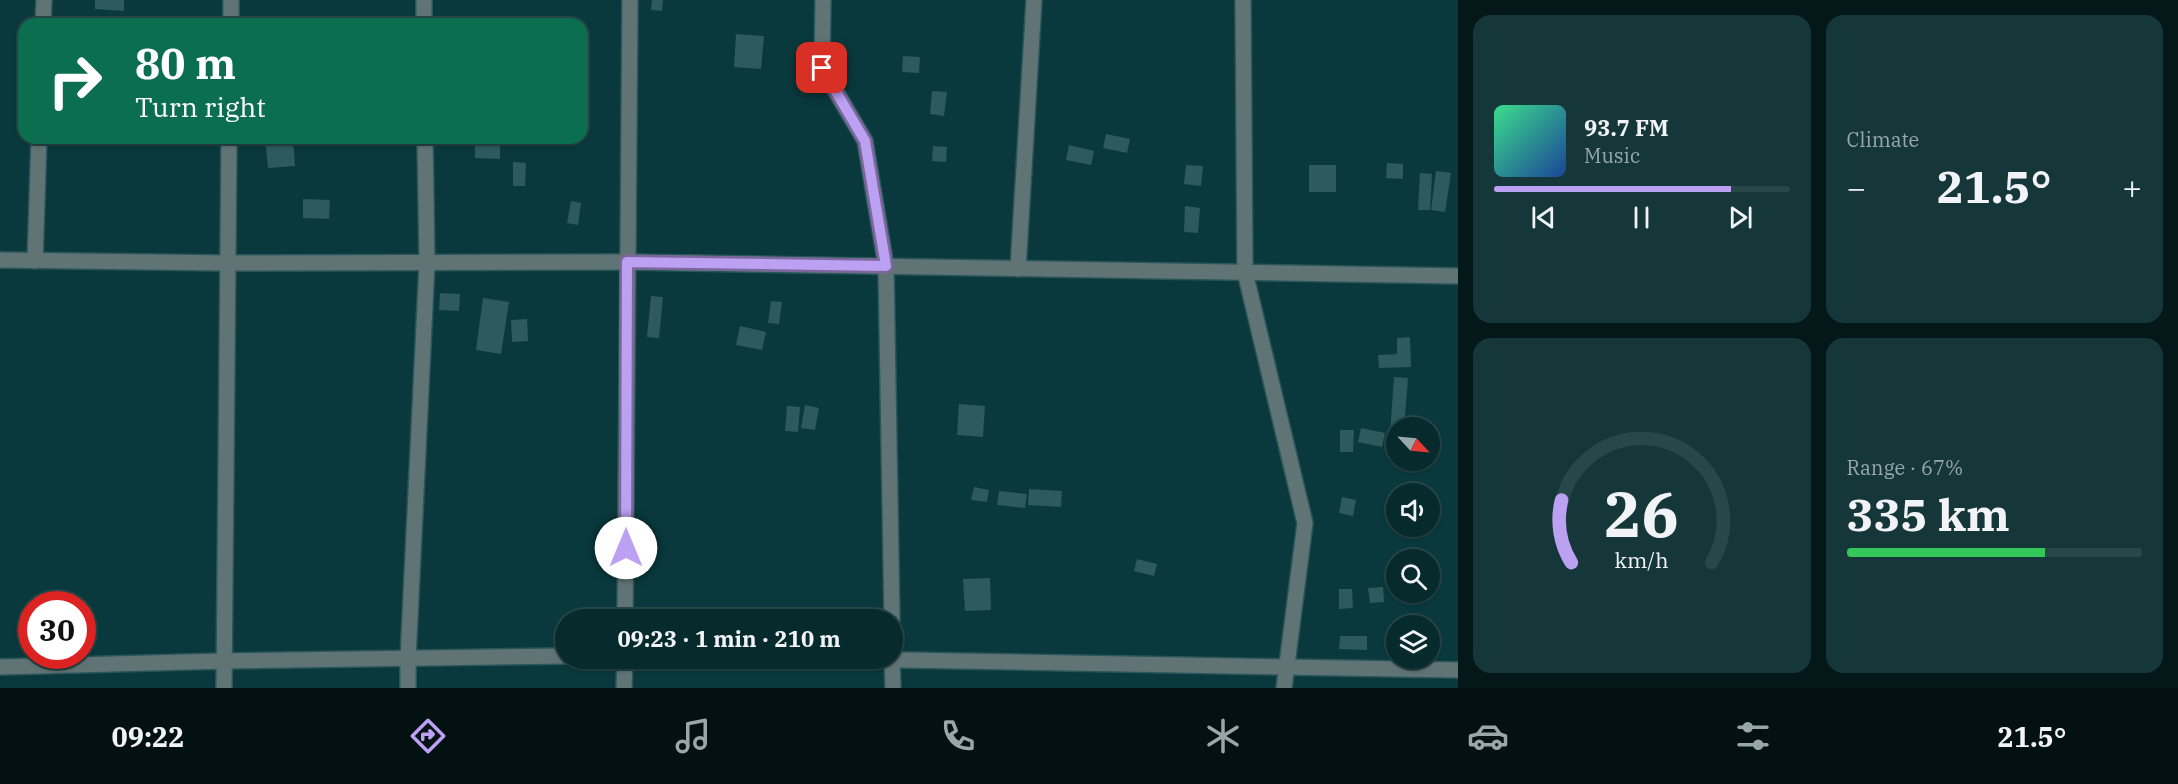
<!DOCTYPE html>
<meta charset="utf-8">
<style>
body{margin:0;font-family:"IBM Plex Serif",serif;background:#153739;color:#f1f3f6;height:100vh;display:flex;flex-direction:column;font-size:22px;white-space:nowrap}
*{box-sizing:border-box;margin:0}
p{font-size:20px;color:#98a7aa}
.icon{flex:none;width:33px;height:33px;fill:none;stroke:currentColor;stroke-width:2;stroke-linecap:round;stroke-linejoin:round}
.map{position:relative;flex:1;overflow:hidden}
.details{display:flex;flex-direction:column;gap:15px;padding:15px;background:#041819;width:720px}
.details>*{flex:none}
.guide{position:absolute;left:18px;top:18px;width:570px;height:126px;border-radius:18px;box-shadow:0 2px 4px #0004,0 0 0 2px #284749;background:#0b6e4f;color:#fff;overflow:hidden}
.needle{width:39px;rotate:116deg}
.fabs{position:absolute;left:1386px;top:417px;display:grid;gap:12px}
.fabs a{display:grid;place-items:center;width:54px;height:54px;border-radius:50%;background:#072b2d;box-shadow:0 2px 4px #0004,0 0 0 2px #284749;font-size:30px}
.speed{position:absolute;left:18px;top:591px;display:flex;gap:12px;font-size:30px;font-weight:700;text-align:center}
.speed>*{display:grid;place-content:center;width:78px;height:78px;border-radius:50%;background:#072b2d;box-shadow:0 2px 4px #0004,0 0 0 2px #284749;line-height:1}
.speed .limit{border:9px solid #d22;background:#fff;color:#111}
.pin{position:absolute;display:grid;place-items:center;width:51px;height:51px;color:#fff;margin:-26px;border-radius:12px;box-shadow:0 3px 9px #0006}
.me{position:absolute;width:66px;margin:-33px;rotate:0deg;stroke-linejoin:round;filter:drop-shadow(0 0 4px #0008)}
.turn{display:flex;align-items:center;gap:21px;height:126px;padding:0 18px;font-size:27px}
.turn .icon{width:78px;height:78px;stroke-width:2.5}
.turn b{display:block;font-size:42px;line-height:51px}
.big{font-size:45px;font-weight:800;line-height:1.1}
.details .tile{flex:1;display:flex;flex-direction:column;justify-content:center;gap:9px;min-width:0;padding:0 21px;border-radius:18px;background:#153739}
.details .dial{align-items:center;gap:0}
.dial svg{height:156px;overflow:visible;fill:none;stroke:#284749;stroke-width:7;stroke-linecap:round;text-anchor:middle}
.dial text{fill:#f1f3f6;stroke:none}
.song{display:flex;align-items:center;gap:18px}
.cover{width:72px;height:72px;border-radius:9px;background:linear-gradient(135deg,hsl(150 70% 55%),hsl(220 70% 35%))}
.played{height:6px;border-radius:3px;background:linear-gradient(90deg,#bca0f2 80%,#284749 80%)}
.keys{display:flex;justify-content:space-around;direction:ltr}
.heat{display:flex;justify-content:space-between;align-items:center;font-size:33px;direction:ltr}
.charge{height:9px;border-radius:4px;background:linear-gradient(90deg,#34c759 67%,#284749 0)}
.details .tiles{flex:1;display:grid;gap:15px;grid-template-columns:repeat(2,1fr)}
.trip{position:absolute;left:555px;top:609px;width:348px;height:60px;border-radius:30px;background:#072b2d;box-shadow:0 2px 4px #0004,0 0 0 2px #284749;font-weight:800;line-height:60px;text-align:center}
.menu{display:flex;height:96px;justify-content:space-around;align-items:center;background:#031112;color:#98a7aa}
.menu .icon{width:42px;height:42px}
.menu .current{color:#bca0f2}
.menu b{font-size:27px;color:#f1f3f6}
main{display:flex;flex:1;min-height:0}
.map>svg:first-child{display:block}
</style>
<main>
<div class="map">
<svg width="1458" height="688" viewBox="0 0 1458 688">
<rect width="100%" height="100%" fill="#09393c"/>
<g fill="#2e5a5d">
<path d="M95,0H124V11L95,9Z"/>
<path d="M652,0H663L662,11L651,10Z"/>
<path d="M736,34L764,36L761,69L734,67Z"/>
<path d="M903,56L920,57L919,73L902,72Z"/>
<path d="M932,91L947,92L944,116L930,114Z"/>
<path d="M1106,134L1130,139L1127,153L1103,148Z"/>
<path d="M265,138H293L295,166L268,168Z"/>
<path d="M475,140H500V159L475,158Z"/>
<path d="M1069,145L1094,151L1091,165L1066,160Z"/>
<path d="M933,146L947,147L946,162L932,161Z"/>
<path d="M513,162L526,163L525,186H513Z"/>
<path d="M1387,163L1403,164V179L1386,178Z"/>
<path d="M1186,165L1203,166L1201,186L1184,184Z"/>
<rect x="1309" y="165" width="27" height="27"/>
<path d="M1436,171L1451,173L1445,212L1431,210Z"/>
<path d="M1420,173L1432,174L1430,210H1418Z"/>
<path d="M303,199L330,200L329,219L303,218Z"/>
<path d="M571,201L581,203L578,225L567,223Z"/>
<path d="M1185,206L1200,208L1198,233L1184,232Z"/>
<path d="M440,293L460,294L459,311L439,310Z"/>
<path d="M651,296L663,297L659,338L647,337Z"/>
<path d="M483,298L509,302L501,354L476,350Z"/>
<path d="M771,301L782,302L779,324L768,323Z"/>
<path d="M527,319L528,341L512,342L511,320Z"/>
<path d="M740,326L766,332L762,350L736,345Z"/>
<path d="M1410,337L1411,367L1379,368L1378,355L1397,354V338Z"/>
<path d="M1394,377L1408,378L1404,428H1396V434H1390Z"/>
<path d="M959,404L985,406L983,437L957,435Z"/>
<path d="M805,405L819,408L815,430L801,428Z"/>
<path d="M787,406L800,407L798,432L785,431Z"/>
<path d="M1361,428L1385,433L1382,447L1358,442Z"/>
<path d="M1340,430H1354L1353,452H1340Z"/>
<path d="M974,487L989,490L987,502L971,500Z"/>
<path d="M1029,489L1062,491L1061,507L1028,505Z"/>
<path d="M999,491L1027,494L1025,508L997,505Z"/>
<path d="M1342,497L1356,500L1353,516L1339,513Z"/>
<path d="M1137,559L1157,564L1154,576L1134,571Z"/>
<path d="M990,578L991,610L965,611L963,579Z"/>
<path d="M1383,587L1384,602L1370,603L1368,588Z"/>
<path d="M1339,589H1352L1353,608L1339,609Z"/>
<path d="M1340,636H1367V650L1339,649Z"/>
</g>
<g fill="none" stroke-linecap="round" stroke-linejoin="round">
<g stroke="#2a5659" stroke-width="18">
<g id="minor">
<path d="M424,0V24"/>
<path d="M823,0L822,68L865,141L886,266L892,620"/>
<path d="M1243,0L1245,272L1305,523L1284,688"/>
<path d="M43,24L44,0"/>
<path d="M231,24V0"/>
<path d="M0,260L228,263L627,262L1458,276"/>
<path d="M35,261L39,138"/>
<path d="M1018,269L1034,0"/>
<path d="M625,620L630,0"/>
<path d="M789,658L1458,670"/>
<path d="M892,658L893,688"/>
<path d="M0,667L224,661L566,656"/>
<path d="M224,688L229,138"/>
<path d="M408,688V659L427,263L425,138"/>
<path d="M624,688L625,658"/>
</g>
</g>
<use href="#minor" stroke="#617475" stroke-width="15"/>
</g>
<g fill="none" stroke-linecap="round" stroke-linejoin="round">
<g stroke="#7a689d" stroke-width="15">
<path id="route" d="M626,548L627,262L886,266L865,141L822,68"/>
</g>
<use href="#route" stroke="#bca0f2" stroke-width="10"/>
</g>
</svg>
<div class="fabs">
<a><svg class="needle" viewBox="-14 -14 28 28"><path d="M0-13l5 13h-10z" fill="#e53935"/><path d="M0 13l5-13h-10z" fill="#98a7aa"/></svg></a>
<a><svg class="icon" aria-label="sound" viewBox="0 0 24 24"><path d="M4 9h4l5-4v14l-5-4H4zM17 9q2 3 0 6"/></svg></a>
<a><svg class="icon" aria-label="search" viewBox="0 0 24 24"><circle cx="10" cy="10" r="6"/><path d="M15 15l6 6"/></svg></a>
<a><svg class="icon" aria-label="layers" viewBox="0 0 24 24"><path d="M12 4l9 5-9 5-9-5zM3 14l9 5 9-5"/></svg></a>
</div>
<div class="speed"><div class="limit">30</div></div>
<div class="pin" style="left:822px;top:68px;background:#d93025"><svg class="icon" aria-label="arrive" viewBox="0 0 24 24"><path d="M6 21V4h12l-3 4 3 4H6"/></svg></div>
<svg class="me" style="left:626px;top:548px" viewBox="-20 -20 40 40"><circle r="19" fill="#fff"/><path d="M0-13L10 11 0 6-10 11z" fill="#bca0f2"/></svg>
<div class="trip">09:23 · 1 min · 210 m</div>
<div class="guide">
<div class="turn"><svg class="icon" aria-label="right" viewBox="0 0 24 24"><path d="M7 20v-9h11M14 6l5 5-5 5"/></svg><div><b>80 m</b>Turn right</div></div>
</div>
</div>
<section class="details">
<div class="tiles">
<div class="tile">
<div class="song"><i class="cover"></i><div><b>93.7 FM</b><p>Music</p></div></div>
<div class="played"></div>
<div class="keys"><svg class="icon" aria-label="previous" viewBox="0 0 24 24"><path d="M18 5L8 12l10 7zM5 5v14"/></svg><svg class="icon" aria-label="pause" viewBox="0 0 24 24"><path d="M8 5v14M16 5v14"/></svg><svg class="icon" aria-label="next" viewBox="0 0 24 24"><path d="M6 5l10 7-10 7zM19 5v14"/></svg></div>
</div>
<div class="tile"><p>Climate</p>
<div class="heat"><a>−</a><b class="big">21.5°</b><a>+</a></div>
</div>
<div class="tile dial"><svg viewBox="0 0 100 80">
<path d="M14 69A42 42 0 1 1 86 69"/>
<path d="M14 69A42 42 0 0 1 9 37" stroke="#bca0f2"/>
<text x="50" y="56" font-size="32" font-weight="700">26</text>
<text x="50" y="72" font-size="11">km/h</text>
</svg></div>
<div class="tile"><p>Range · 67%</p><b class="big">335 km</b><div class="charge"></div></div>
</div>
</section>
</main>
<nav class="menu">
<b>09:22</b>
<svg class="icon current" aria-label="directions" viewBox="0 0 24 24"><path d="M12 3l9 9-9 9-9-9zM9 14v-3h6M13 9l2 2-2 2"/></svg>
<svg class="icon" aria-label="music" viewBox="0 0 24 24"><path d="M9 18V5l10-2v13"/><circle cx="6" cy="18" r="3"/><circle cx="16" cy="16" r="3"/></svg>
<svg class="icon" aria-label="phone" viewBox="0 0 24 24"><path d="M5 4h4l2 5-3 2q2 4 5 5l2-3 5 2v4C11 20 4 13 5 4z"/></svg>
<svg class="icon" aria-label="climate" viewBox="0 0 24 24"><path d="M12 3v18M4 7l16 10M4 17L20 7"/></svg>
<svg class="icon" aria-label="car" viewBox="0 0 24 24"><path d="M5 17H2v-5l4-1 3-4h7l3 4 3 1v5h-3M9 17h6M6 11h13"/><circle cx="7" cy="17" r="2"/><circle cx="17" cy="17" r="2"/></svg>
<svg class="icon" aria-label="filters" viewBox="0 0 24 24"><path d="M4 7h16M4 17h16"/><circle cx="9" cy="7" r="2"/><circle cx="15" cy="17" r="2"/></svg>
<b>21.5°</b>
</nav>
